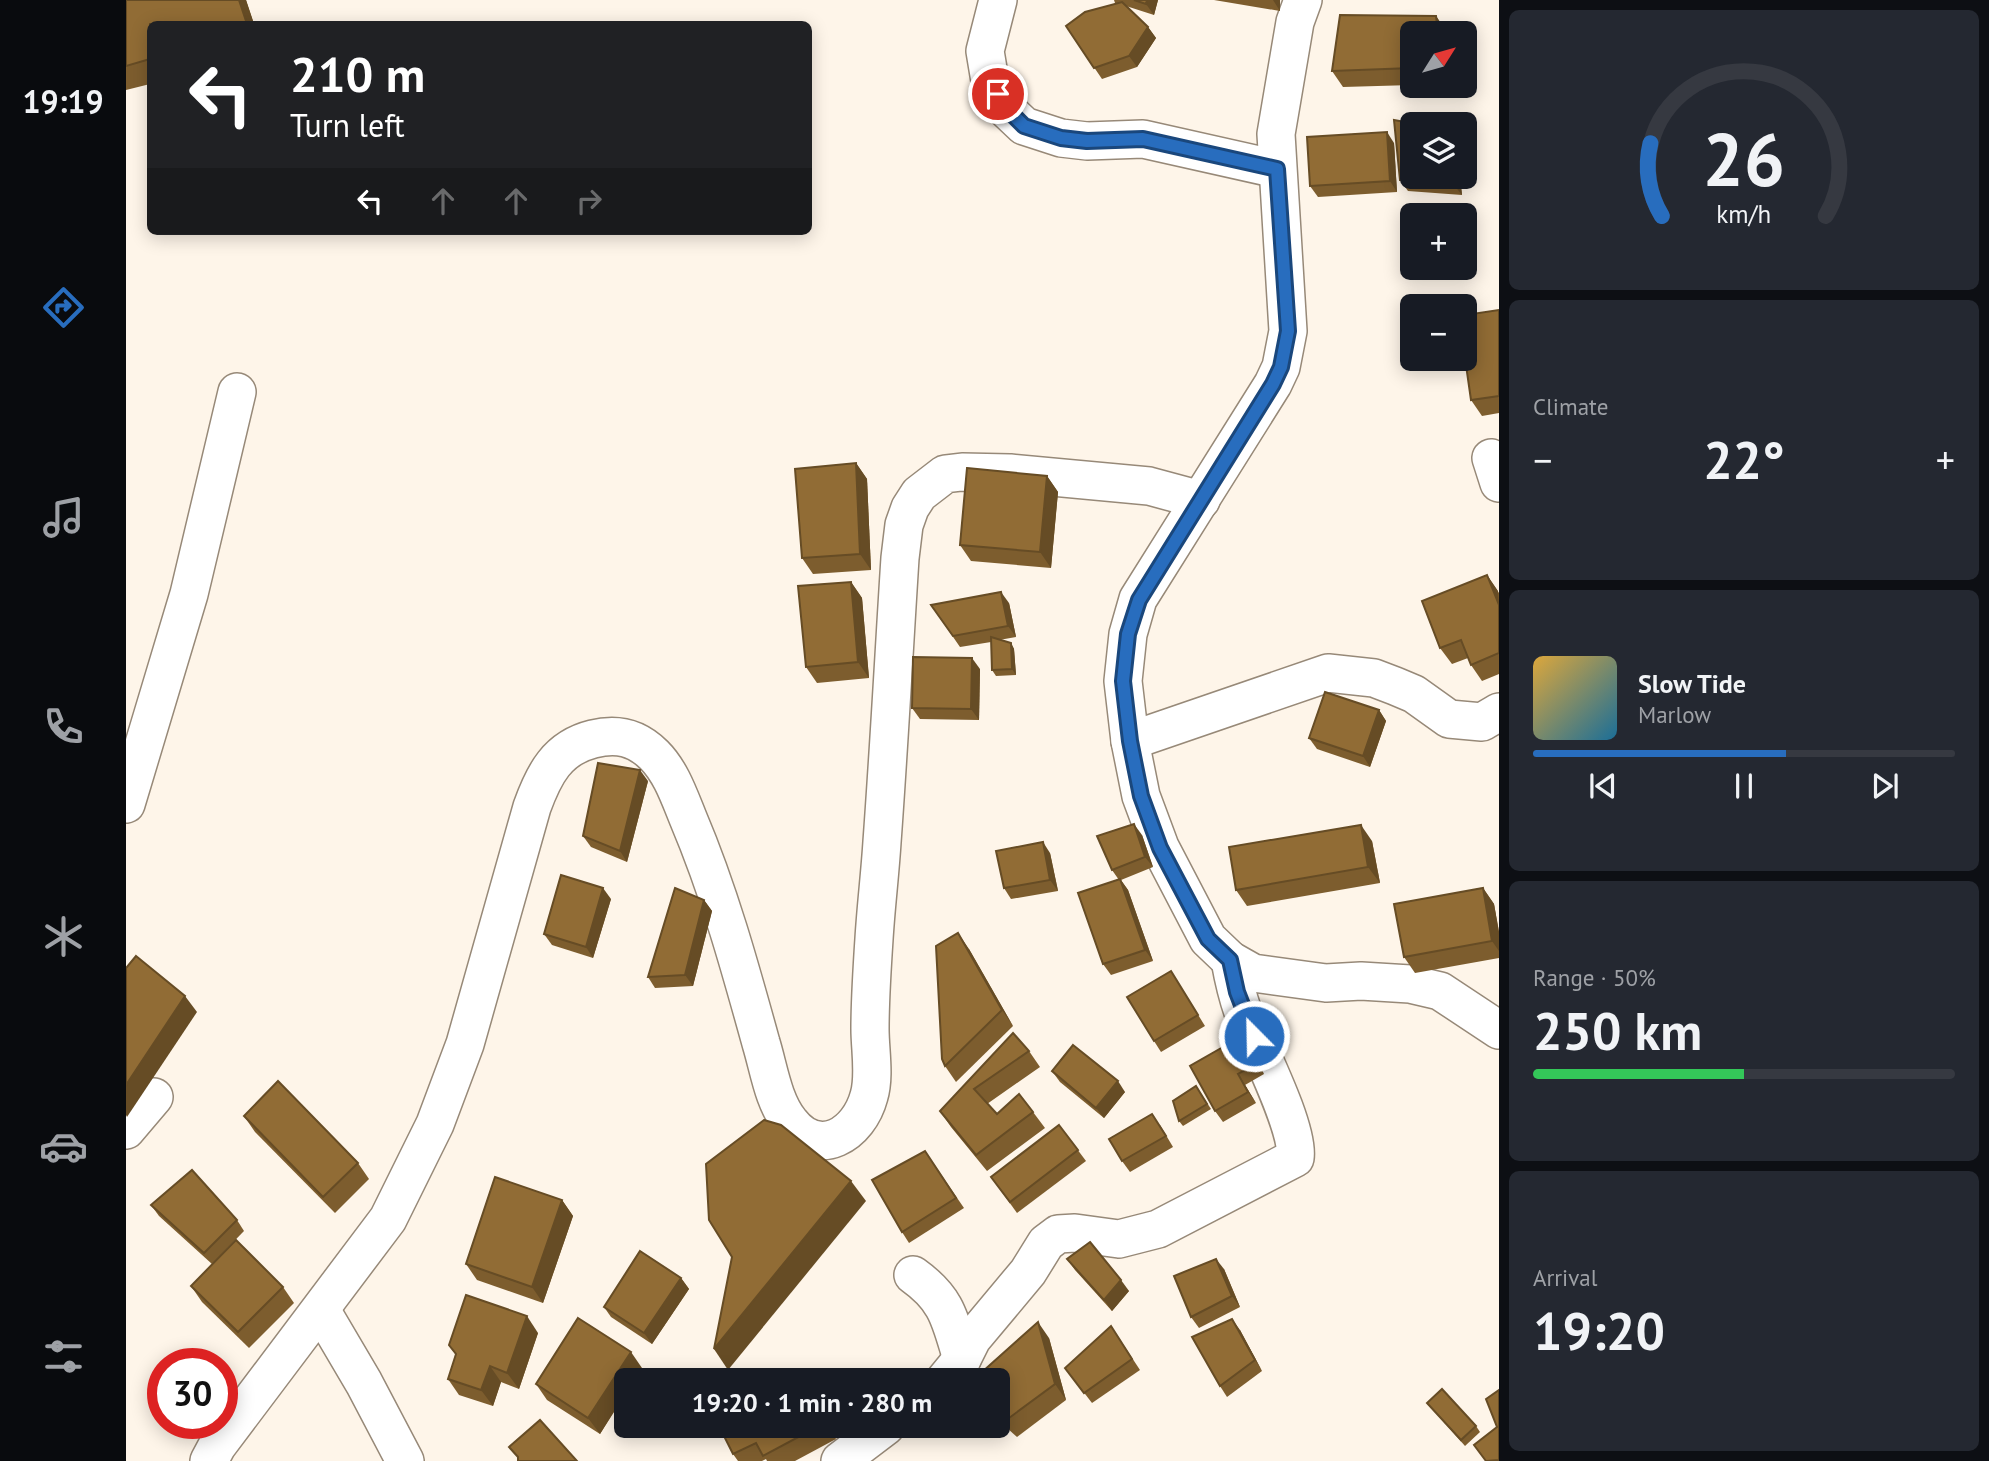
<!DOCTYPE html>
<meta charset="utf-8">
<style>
body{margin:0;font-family:"PT Sans",sans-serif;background:#242831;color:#f1f3f6;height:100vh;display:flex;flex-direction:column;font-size:26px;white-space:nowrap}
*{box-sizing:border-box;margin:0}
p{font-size:23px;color:#9ea1a6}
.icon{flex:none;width:38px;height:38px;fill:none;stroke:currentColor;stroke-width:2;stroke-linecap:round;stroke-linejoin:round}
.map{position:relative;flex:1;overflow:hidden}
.side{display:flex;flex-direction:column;gap:10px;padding:10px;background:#0d0f14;width:490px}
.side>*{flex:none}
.hud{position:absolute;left:21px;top:21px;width:665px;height:214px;border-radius:10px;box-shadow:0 4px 18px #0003;background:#202124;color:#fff;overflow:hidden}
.needle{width:46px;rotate:53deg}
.buttons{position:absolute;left:1274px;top:21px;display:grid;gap:14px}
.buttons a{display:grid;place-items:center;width:77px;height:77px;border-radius:10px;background:#171b24;box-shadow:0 4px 18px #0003;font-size:35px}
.speed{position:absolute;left:21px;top:1348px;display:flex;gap:14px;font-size:35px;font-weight:700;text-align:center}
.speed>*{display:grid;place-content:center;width:91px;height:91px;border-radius:50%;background:#171b24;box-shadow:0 4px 18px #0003;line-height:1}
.speed .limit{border:10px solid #d22;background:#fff;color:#111}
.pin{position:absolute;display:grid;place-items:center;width:60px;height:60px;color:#fff;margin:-30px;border:4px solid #fff;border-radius:50%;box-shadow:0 2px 7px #0007}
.me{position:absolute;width:77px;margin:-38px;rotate:337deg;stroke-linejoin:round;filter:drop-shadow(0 0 5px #0008)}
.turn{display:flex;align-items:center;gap:24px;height:147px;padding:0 28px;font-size:32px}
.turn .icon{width:91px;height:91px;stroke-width:2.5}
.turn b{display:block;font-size:49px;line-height:60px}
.lanes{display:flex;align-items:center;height:66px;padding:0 28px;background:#0003;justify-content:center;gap:35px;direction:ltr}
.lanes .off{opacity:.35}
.big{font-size:52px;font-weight:600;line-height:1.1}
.side .widget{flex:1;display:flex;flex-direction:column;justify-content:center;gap:10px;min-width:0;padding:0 24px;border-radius:10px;background:#242831}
.side .dial{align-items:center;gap:0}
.dial svg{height:182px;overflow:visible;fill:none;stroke:#363941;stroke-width:7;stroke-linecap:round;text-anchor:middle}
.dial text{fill:#f1f3f6;stroke:none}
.song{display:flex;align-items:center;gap:21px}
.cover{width:84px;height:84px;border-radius:10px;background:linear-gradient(135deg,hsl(40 70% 55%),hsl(200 70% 35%))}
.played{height:7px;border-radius:4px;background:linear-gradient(90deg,#286dbe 60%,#363941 60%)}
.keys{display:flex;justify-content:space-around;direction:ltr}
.heat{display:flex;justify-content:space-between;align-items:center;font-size:38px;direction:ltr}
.charge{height:10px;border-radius:5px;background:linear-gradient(90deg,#34c759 50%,#363941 0)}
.trip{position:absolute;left:488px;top:1368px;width:396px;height:70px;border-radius:10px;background:#171b24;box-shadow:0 4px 18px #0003;font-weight:600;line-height:70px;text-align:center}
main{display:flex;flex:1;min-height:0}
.tabs{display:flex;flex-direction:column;width:126px;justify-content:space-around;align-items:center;background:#090b0e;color:#9ea1a6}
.tabs .icon{width:49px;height:49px}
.tabs .on{color:#286dbe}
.tabs b{font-size:32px;color:#f1f3f6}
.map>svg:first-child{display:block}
</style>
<main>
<nav class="tabs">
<b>19:19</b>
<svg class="icon on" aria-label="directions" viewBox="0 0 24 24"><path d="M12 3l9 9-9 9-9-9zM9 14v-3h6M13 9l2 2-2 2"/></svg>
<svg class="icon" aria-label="music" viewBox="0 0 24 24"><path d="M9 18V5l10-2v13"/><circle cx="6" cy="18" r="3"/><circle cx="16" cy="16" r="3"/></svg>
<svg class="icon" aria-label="phone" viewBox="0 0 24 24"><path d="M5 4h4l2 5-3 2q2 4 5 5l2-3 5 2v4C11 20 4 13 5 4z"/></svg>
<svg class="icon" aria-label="climate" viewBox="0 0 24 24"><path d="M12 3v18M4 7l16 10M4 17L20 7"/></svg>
<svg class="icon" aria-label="car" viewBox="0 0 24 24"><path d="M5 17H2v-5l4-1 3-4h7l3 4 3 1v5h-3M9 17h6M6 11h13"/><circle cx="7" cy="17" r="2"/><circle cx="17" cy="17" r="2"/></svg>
<svg class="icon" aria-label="filters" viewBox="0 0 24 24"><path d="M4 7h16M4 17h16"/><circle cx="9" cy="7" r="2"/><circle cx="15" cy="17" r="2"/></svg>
</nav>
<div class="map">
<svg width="1373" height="1461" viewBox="0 0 1373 1461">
<rect width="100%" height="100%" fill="#fef5e9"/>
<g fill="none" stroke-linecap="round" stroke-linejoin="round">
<g stroke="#978978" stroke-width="40">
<g id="minor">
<path d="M872,0L859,51L864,81L879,108L898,126L935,138L961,141L1017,139L1151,169"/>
<path d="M1177,0L1169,22L1150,134L1162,331L1155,367L1147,384L1012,599L1002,634L997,681L1004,741L1015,796L1034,847L1082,939L1104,960L1127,973L1200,983L1235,981L1284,984L1314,991L1373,1030"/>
<path d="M1365,458L1373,483"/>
<path d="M1004,741L1202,673L1248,678L1269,686L1288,694L1323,719L1356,722L1373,712"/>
<path d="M0,804L63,594L111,392"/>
<path d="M0,1130L28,1097"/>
<path d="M787,1275C822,1300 824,1320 836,1359"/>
<path d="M195,1310L238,1383L279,1461"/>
<path d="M818,1381L836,1359L846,1339L902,1272L920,1243L932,1234L949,1233L993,1239L1032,1229L1169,1158C1174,1129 1129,1043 1117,1012C1111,995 1107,977 1104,960"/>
<path d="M83,1461L91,1446L262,1219L309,1124L339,1044L406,807C418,774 431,748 467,739C491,733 510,737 528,755C545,772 553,796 562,818C593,891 614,967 635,1043C643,1069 647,1101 664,1122C693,1160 733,1134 743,1096C749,1076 744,1050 744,1029C744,999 746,969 748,939C750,906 754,874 756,842C763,747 768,652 774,558L778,525L784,508L793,494L819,474L836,472L884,473L1023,486L1075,500"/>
<path d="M714,1461L760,1426"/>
</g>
</g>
<use href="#minor" stroke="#fff" stroke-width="37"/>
</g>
<g fill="#7d5d2e">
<path d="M0,0H120L128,24H24V84L0,90Z"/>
<path d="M988,0H1032L1028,15L1000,6L1022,27L1030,38L1011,67L976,79L940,26L992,3H989Z"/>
<path d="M1088,0H1154V11Z"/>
<path d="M1214,15L1310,16L1321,33H1286V85L1217,87L1206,71Z"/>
<path d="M1268,143L1271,192L1192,197L1184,186Z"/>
<path d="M1334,177L1336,195L1282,191L1274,180Z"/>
<path d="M1373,310V413L1356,416L1345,400Z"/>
<path d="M730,463L741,479L745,570L687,574L676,558Z"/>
<path d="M921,476L932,492L925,568L845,561L834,545Z"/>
<path d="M1361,575L1373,593V674L1356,681L1345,665L1342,658L1326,664L1314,648Z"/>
<path d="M725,582L736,598L743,678L691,683L680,667Z"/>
<path d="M883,603L890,637L873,640L885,643L888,649L890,675L870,676L866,670L865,642L834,647L805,605Z"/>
<path d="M854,669L853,720L794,719L786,708Z"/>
<path d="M1253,710L1260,721L1244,767L1191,749L1183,738Z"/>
<path d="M522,781L501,862L465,847L457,836Z"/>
<path d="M1016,835L1027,867L995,880L1002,890L1027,961L985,975L977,964L993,880L986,870Z"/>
<path d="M1246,841L1254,883L1121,906L1110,890Z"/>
<path d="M924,853L932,891L885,899L878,888Z"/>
<path d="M1357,888L1368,904L1373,932V958L1289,973L1278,957Z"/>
<path d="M485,899L467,958L426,945L418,934Z"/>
<path d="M578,900L586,911L567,986L529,988L522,977Z"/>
<path d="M843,949L887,1026L830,1082L819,1066Z"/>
<path d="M1045,971L1079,1026L1035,1052L1028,1041Z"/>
<path d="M903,1051L914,1067L861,1104L871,1114L907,1112L919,1128L861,1171L825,1127L814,1111Z"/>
<path d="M1111,1052L1129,1058L1138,1074L1119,1085L1130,1103L1097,1122L1089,1111Z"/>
<path d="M926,1071L999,1092L978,1118L934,1082Z"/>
<path d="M1070,1086L1085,1109L1057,1126L1053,1121Z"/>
<path d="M118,1116L232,1163L243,1179L209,1213L129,1132Z"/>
<path d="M933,1125L960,1161L891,1213L865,1177Z"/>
<path d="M1034,1125L1047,1147L1004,1172L996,1161Z"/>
<path d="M799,1151L838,1208L783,1243L776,1232Z"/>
<path d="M436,1200L447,1216L417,1303L351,1280L340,1264Z"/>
<path d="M25,1205L111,1220L118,1231L86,1264L33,1216Z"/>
<path d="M941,1259L1003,1291L986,1311L949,1270Z"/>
<path d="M1098,1269L1114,1307L1073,1328L1065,1317Z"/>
<path d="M555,1278L563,1289L526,1344L485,1317L478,1307Z"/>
<path d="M65,1286L157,1287L168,1303L123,1348L76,1302Z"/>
<path d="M985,1326L1014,1370L966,1403L939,1368Z"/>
<path d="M1114,1330L1136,1371L1101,1397L1094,1386Z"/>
<path d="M412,1333L393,1389L375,1382L367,1406L333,1395L322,1379L330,1355L323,1345Z"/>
<path d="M923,1338L940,1400L891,1437L872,1420V1381Z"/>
<path d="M516,1368L474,1434L421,1400L410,1384Z"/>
<path d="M1301,1403L1350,1426L1354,1432L1339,1446Z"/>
<path d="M603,1426H703L710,1439L669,1461H641L640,1459L636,1461H612L607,1454Z"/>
</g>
<g fill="#664c25">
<path d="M113,0H120L128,24H121Z"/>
<path d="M1021,0H1032L1028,15L1020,4Z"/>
<path d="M1147,0H1154V11Z"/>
<path d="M1310,16L1321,32V33H1312Z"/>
<path d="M1022,27L1030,38L1011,67L1003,56Z"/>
<path d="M1261,132L1268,143L1271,192L1264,181Z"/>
<path d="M1327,177H1334L1336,195L1328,185Z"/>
<path d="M730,463L741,479L745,570L734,554Z"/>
<path d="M921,476L932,492L925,568L914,552Z"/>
<path d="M1361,575L1372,591L1373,605Z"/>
<path d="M725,582L736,598L743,678L732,662Z"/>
<path d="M875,592L883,603L890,637L882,626Z"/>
<path d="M885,643L888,649L890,675L886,669Z"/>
<path d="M846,658L854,669L853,720L845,709Z"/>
<path d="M1253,710L1260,721L1244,767L1237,756Z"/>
<path d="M514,770L522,781L501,862L494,851Z"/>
<path d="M1008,824L1016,835L1027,867L1019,857Z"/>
<path d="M1235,825L1246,841L1254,883L1242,867Z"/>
<path d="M917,842L924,853L932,891L924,880Z"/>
<path d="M994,879L1002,890L1027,961L1019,950Z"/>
<path d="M477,888L485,899L467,958L460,947Z"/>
<path d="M1357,888L1368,904L1373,932V951L1366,941Z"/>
<path d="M578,900L586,911L567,986L559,975Z"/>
<path d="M832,933L843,949L887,1026L876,1010Z"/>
<path d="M59,996L71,1012L1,1117L0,1115V1085Z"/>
<path d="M1122,1047L1129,1058L1138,1074L1130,1064Z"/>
<path d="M1112,1074L1119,1085L1130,1103L1122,1092Z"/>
<path d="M992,1081L999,1092L978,1118L970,1108Z"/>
<path d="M725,1181L740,1201L602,1370L588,1349Z"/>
<path d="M436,1200L447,1216L417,1303L406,1287Z"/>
<path d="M1090,1259L1098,1269L1114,1307L1106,1296Z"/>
<path d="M555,1278L563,1289L526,1344L518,1333Z"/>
<path d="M995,1280L1003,1291L986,1311L978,1300Z"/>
<path d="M401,1316L412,1333L393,1389L381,1373Z"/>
<path d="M1106,1319L1114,1330L1136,1371L1129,1360Z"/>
<path d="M912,1322L923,1338L940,1400L929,1384Z"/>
<path d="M505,1352L516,1368L508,1381H500V1392L474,1434L462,1418Z"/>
<path d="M364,1366L375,1382L367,1406L355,1390Z"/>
</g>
<g fill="#916c35" stroke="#664c25" stroke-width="2">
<path d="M0,0H113L121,24H24V59L0,66Z"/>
<path d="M1008,0H1021L1020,4Z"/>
<path d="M996,2L1022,27L1003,56L968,68L940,26L959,12Z"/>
<path d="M1214,15L1310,16L1312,33H1286V68L1206,71Z"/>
<path d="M1268,120L1290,124H1286V177H1327L1328,185L1274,180Z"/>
<path d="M1261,132L1264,181L1184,186L1181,137Z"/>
<path d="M1373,310V396L1345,400L1339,358V315Z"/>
<path d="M730,463L734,554L676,558L669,469Z"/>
<path d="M841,468L921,476L914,552L834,545Z"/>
<path d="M1361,575L1373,605V653L1345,665L1335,640L1314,648L1296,601Z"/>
<path d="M725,582L732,662L680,667L672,586Z"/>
<path d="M875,592L882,626L827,636L805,605Z"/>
<path d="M865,637L885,643L886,669L866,670Z"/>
<path d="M787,657L846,658L845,709L786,708Z"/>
<path d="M1199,692L1253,710L1237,756L1183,738Z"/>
<path d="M472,763L514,770L494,851L457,836Z"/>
<path d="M1008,824L1019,857L986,870L971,836Z"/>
<path d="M1235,825L1242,867L1110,890L1103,847Z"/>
<path d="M917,842L924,880L878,888L870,851Z"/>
<path d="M435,875L477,888L460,947L418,934Z"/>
<path d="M994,879L1019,950L977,964L952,893Z"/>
<path d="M549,888L578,900L559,975L522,977Z"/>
<path d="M1357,888L1366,941L1278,957L1268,904Z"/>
<path d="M832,933L876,1010L819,1066L816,1059L810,946Z"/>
<path d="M10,956L59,996L0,1085V968Z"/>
<path d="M1045,971L1072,1015L1028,1041L1001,997Z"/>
<path d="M887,1033L903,1051L848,1089L871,1114L893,1094L907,1112L850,1155L814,1111Z"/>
<path d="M1104,1043L1110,1053L1122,1047L1130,1064L1112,1074L1122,1092L1089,1111L1064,1066Z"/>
<path d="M947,1045L992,1081L970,1108L926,1071Z"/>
<path d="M152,1081L232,1163L197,1197L118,1116Z"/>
<path d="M1070,1086L1081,1104L1053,1121L1047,1101Z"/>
<path d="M1026,1114L1040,1136L996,1161L983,1139Z"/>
<path d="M638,1120L655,1125L725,1181L588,1349L606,1257L583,1220L580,1164Z"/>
<path d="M933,1125L952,1150L884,1202L865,1177Z"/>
<path d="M799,1151L830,1198L776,1232L746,1180Z"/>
<path d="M66,1170L111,1220L78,1253L25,1205Z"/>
<path d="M369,1177L436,1200L406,1287L340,1264Z"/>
<path d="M110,1240L157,1287L112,1332L65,1286Z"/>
<path d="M964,1242L995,1280L978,1300L941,1259Z"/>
<path d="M514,1251L555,1278L518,1333L478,1307Z"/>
<path d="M1090,1259L1106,1296L1065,1317L1048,1276Z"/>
<path d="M340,1295L401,1316L381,1373L364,1366L355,1390L322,1379L330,1354L323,1345Z"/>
<path d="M452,1318L505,1352L462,1418L410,1384Z"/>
<path d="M1106,1319L1129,1360L1094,1386L1066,1337Z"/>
<path d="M912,1322L929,1384L879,1421L872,1414V1381H846Z"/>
<path d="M985,1326L1006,1359L958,1393L939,1368Z"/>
<path d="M673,1373L676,1381H658Z"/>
<path d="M1316,1389L1350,1426L1335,1440L1301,1403Z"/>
<path d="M1373,1390V1460L1360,1461L1348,1445L1371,1427L1360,1399Z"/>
<path d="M414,1420L451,1461H392V1457L383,1447Z"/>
<path d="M603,1426H693L637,1456L630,1443L607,1454L598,1436Z"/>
</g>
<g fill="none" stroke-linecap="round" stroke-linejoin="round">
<g stroke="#1a477c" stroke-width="18">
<path id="route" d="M872,94L880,108L898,126L935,138L961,141L1017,139L1151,169L1162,331L1155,367L1147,384L1013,600L1002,634L997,681L1004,741L1015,796L1034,848L1082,939L1104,960L1111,992L1128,1036"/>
</g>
<use href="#route" stroke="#286dbe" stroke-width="12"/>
</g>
</svg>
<div class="buttons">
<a><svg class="needle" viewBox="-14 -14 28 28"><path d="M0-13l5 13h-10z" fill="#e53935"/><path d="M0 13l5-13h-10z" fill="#9ea1a6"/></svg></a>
<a><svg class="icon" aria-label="layers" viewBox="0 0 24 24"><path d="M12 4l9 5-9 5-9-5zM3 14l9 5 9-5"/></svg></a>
<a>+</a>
<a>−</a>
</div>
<div class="speed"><div class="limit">30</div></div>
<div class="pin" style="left:872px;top:94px;background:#d93025"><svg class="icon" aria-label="arrive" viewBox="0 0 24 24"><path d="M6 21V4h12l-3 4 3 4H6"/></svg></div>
<svg class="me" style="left:1128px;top:1036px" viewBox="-20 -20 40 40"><circle r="17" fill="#286dbe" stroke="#fff" stroke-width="3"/><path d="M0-11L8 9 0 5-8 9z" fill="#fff"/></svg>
<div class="trip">19:20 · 1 min · 280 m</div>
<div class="hud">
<div class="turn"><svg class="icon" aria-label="left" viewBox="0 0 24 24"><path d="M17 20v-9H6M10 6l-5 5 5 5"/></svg><div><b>210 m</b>Turn left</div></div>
<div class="lanes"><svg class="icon" aria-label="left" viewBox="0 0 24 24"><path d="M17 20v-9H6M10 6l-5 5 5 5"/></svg><svg class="icon off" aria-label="ahead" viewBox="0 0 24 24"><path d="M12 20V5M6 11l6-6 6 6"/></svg><svg class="icon off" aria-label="ahead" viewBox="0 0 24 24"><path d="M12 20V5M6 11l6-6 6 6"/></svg><svg class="icon off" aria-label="right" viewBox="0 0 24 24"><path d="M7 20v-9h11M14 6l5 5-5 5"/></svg></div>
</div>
</div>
<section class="side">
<div class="widget dial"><svg viewBox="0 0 100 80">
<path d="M14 69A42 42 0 1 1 86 69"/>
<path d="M14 69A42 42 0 0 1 9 37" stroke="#286dbe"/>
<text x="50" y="56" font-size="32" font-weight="700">26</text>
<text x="50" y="72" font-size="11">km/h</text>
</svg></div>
<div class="widget"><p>Climate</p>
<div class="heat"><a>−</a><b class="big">22°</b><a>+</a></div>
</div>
<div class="widget">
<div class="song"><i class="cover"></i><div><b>Slow Tide</b><p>Marlow</p></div></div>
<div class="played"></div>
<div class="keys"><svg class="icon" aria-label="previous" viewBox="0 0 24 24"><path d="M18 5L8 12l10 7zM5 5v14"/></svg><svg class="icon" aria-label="pause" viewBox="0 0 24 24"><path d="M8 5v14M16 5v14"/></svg><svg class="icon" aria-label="next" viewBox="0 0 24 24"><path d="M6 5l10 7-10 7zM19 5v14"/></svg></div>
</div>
<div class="widget"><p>Range · 50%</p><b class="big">250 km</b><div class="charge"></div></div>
<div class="widget"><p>Arrival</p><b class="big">19:20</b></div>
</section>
</main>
